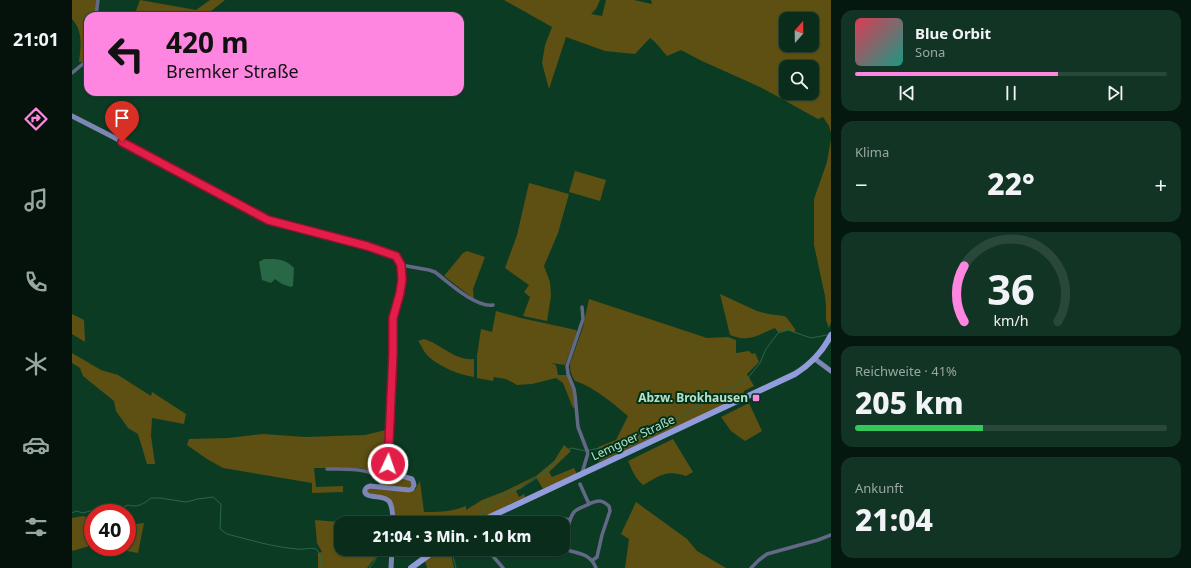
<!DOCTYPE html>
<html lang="de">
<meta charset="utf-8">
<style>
body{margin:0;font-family:"Noto Sans",sans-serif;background:#123424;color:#f1f3f6;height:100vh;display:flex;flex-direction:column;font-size:15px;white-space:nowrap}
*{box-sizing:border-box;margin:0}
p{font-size:13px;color:#99a7a3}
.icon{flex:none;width:22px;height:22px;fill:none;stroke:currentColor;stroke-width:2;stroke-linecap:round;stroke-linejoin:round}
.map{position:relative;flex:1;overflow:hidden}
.drawer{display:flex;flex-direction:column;gap:10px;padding:10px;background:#05180f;width:360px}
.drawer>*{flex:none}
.banner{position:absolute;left:12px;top:12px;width:380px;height:84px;border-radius:12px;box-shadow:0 1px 3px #0004,0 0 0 1px #29483a;background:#fe86e0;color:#111;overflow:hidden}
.needle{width:26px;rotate:20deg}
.buttons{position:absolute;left:707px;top:12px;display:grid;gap:8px}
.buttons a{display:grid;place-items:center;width:40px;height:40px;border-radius:8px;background:#092c1b;box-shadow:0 1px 3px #0004,0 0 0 1px #29483a;font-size:20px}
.speed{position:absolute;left:12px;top:504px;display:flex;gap:8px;font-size:20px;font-weight:700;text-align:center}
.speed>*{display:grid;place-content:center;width:52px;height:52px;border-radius:50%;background:#092c1b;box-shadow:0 1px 3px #0004,0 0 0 1px #29483a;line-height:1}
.speed .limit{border:6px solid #d22;background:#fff;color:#111}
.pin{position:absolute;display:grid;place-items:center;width:34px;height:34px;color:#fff;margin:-41px -17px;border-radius:50% 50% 50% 0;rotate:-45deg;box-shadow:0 0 4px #0007}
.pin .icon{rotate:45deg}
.me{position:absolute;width:44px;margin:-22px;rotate:3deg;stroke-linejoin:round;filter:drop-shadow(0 0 3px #0008)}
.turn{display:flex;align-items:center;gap:14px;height:84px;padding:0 16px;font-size:18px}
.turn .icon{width:52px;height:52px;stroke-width:2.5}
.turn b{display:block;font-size:28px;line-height:34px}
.big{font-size:30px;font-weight:800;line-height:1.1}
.drawer .tile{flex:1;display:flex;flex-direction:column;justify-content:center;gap:6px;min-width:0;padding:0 14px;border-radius:12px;background:#123424}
.drawer .dial{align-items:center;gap:0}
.dial svg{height:104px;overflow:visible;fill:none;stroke:#29483a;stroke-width:7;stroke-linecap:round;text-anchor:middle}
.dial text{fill:#f1f3f6;stroke:none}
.song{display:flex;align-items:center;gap:12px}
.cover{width:48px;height:48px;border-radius:6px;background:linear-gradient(135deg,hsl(350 70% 55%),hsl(170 70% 35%))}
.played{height:4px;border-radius:2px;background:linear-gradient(90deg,#fe86e0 65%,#29483a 65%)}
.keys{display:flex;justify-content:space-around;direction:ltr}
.heat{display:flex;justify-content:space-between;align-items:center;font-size:22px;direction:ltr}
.charge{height:6px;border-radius:3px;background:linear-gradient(90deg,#34c759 41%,#29483a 0)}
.trip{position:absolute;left:262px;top:516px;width:236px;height:40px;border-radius:12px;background:#092c1b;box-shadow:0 1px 3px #0004,0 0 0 1px #29483a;font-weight:800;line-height:40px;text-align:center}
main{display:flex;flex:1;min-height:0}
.menu{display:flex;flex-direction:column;width:72px;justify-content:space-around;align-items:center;background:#04120b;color:#99a7a3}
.menu .icon{width:28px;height:28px}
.menu .on{color:#fe86e0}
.menu b{font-size:18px;color:#f1f3f6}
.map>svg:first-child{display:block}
</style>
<main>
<nav class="menu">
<b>21:01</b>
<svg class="icon on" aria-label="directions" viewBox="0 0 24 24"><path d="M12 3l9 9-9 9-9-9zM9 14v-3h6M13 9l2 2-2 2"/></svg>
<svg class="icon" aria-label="music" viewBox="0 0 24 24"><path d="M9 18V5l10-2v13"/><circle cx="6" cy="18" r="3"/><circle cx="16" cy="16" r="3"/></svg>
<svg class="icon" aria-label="phone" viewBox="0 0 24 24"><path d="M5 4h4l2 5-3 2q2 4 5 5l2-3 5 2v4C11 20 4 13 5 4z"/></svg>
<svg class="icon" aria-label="climate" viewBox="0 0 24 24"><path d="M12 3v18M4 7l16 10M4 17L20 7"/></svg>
<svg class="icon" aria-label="car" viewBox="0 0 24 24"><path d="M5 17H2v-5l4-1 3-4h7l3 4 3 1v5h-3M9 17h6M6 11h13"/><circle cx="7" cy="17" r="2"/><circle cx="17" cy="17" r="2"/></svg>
<svg class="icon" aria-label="filters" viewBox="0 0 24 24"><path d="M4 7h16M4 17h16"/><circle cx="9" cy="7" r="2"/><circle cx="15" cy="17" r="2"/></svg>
</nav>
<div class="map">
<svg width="759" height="568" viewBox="0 0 759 568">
<rect width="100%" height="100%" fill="#0c3b24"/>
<g fill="#5d5012" fill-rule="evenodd">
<path d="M0,0H25L23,16H16V51L11,62H7C9,47 11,30 0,19Z"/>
<path d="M68,0L124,10L138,0H153L134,15L135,16H62Z"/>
<path d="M432,0H528L524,9L519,14L530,16L534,0H562L580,4L579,0H759V133L757,126L751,117L746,119L688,87L630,61L609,50L595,56L583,42L578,38L563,54L533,51L494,37L477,89L470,63L473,45L480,27ZM714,19H740V45H714ZM714,67H740V93H714Z"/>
<path d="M759,139V322L757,328L754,320V306L753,296L742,245V199L755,162Z"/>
<path d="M503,171L534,180L528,201L497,192Z"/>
<path d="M457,183L497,194L486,233L472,266L478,282L479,296L475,321L451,316L458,297L452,292L457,285L433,268L445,235Z"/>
<path d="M395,251L413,257L401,289L402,299L372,276L391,253Z"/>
<path d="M648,294L685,311L696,314L712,316L715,318L723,329V332L716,330L706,332L703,328C685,335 678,343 658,335Z"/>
<path d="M517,299L635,338L656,337L664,340V353L677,351L680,354L683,353L687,362L675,374L682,386L672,391L671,396L527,462L526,447L544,440L556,416C542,404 519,385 503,381C499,375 498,370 498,364L511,327Z"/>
<path d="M424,311L449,318L504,330L505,332L493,365L479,363L484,365L486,375H495L501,387L503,407L501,408L491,383L484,378L460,384L445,385L434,379L422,377L421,381L405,378V356L409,329L420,332Z"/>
<path d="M0,314L12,320L13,342L0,334Z"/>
<path d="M352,339C369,344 383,361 402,359V377C385,374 370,368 357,357C352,353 350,346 346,341Z"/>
<path d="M0,353L29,370L46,375L79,396L80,392L114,414L112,424L80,418L79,436L83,464H75L66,434L56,428L54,425L44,411L42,401L11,376L8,368L0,363Z"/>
<path d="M677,403L690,431L673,441L659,431L649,417Z"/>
<path d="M314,430L315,468L308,478L302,472L289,468H242L244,487L271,486V492L240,493V483L151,468L135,459L115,445L117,439L156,438L191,434L233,437L293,435Z"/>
<path d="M601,439L621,472L614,476C594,469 587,476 571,485C563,478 560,470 556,461Z"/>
<path d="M492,445L499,451L477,472L480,477L502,468L505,474L471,489L464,477L444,491L447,497L452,494L453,497L400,523H323L318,500L297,494L295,491L296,489L299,487L336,492L343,490L348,481L352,512C367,512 380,512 394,506V510L410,500L431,492L464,476L482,461Z"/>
<path d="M315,470L321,476L339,481L340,484L338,487L335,488L311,485L310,480Z"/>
<path d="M564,502L615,539L625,551L654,568H553L557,539L549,534Z"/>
<path d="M11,516L21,519V545L0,551V518Z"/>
<path d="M243,520L279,523H269V549H305L304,557L295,568H246V553L250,552L245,543Z"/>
<path d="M72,523L66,553L49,550L50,547H55V525Z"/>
<path d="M370,549H378L382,568H355L353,561L368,550L370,551Z"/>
</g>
<path fill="#286846" d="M192,259C205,259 212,258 222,268L221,286L219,287L210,284L203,279L199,283L190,280L187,262Z"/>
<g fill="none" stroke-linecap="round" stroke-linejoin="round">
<g stroke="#286846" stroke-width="1">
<path d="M0,513L4,511L11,513L18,511H23L22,513"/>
<path d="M39,513L56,505C65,508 72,504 79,498H88L114,502L126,499L141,497L149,504L148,529L155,534C178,540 201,547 225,549C230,550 239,547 244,549C247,551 248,556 249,560L248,562L250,567L249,568"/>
<path d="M21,515V516"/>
<path d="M393,523L410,514C416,498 410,505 426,501V498L432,494L449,488L472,473L497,449L500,448L513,451L543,445L581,432L630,405L675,379L688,363L694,349L706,333L716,330L739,338L755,335"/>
<path d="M379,549L384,568"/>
<path d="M297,568C304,562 304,555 309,549"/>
</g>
<g stroke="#636886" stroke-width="3.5">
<path d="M24,16L26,0"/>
<path d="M0,73L12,63L16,54"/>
<path d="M329,265L357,270L363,272C376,282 404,308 421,305"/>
<path d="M510,307L511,319L495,366L496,374L502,389L503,395L506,427L516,453L510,473"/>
<path d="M255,469C268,469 312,466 309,487"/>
<path d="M508,484L517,504"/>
<path d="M468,517L471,523"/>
<path d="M471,523L485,517L498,520"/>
<path d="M415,549L431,568"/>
<path d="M491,549C495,539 495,520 502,512C506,508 514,506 519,503C527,500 530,500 537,506L538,511L530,535L525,557L521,560"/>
<path d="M491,549C505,553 518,553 524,568"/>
<path d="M421,556L432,549"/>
<path d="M679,568L687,560L695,554L746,540L759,535"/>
</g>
<g stroke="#7e86b6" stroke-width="5">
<path d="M0,116L88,161L196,220L295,246L318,254L323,257L329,265L330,280L328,293L321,318V353L316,464V468L320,473L340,479L341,481L342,485L340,489L337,490L298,486C295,487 294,487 293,490C291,498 307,496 311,498C313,498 315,500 317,501C321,507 321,516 321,523"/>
<path d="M743,359L759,371"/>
<path d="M319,568L320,549"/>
</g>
<g stroke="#939cdb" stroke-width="6">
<path d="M405,523L723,374C739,364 751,351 759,335"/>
<path d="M339,568L365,549"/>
</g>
</g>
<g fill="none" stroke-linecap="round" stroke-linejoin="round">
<g stroke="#92132f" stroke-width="10">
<path id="route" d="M50,142L196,220L295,246L318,254L324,256L329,265L330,280L328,293L321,318V353L316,464"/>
</g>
<use href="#route" stroke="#e11d48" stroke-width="7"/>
</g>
<rect fill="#fe86e0" stroke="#00311a" stroke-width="1.5" x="680" y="394" width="8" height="8" rx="2"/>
<g text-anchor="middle" stroke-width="4" stroke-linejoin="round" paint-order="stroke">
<g font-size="12" font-weight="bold" fill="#b8e0c7" stroke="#00311a" text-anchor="end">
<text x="676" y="402">Abzw. Brokhausen</text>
</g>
<g font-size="12" fill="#b8e0c7" stroke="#00311a">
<text transform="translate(561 438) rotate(-25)" y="4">Lemgoer Straße</text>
</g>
</g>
</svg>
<div class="buttons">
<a><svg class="needle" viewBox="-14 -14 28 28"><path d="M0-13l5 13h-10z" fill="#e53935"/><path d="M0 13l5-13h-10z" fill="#99a7a3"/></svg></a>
<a><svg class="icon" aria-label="search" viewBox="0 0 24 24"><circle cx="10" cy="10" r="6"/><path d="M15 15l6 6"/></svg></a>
</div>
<div class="speed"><div class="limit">40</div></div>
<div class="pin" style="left:50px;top:142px;background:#d93025"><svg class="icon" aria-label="arrive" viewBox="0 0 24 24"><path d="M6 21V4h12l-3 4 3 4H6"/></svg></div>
<svg class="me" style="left:316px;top:464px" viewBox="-20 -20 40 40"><circle r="17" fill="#e11d48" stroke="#fff" stroke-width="3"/><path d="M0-11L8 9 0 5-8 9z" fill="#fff"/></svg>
<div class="trip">21:04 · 3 Min. · 1.0 km</div>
<div class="banner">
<div class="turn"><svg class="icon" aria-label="left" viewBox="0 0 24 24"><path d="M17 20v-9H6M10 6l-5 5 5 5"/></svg><div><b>420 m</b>Bremker Straße</div></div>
</div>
</div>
<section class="drawer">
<div class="tile">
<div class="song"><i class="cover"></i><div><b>Blue Orbit</b><p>Sona</p></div></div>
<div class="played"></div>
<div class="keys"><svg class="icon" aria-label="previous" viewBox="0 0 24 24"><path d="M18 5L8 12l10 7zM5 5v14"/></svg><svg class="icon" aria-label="pause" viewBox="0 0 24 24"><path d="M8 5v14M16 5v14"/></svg><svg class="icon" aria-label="next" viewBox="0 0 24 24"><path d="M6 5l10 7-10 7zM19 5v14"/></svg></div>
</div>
<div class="tile"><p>Klima</p>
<div class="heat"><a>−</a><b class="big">22°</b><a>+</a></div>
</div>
<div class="tile dial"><svg viewBox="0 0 100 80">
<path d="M14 69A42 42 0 1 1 86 69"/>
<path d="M14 69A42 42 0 0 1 14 26" stroke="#fe86e0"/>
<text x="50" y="56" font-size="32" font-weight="700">36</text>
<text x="50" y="72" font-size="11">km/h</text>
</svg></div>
<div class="tile"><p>Reichweite · 41%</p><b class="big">205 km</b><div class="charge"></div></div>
<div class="tile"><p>Ankunft</p><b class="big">21:04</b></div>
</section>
</main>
